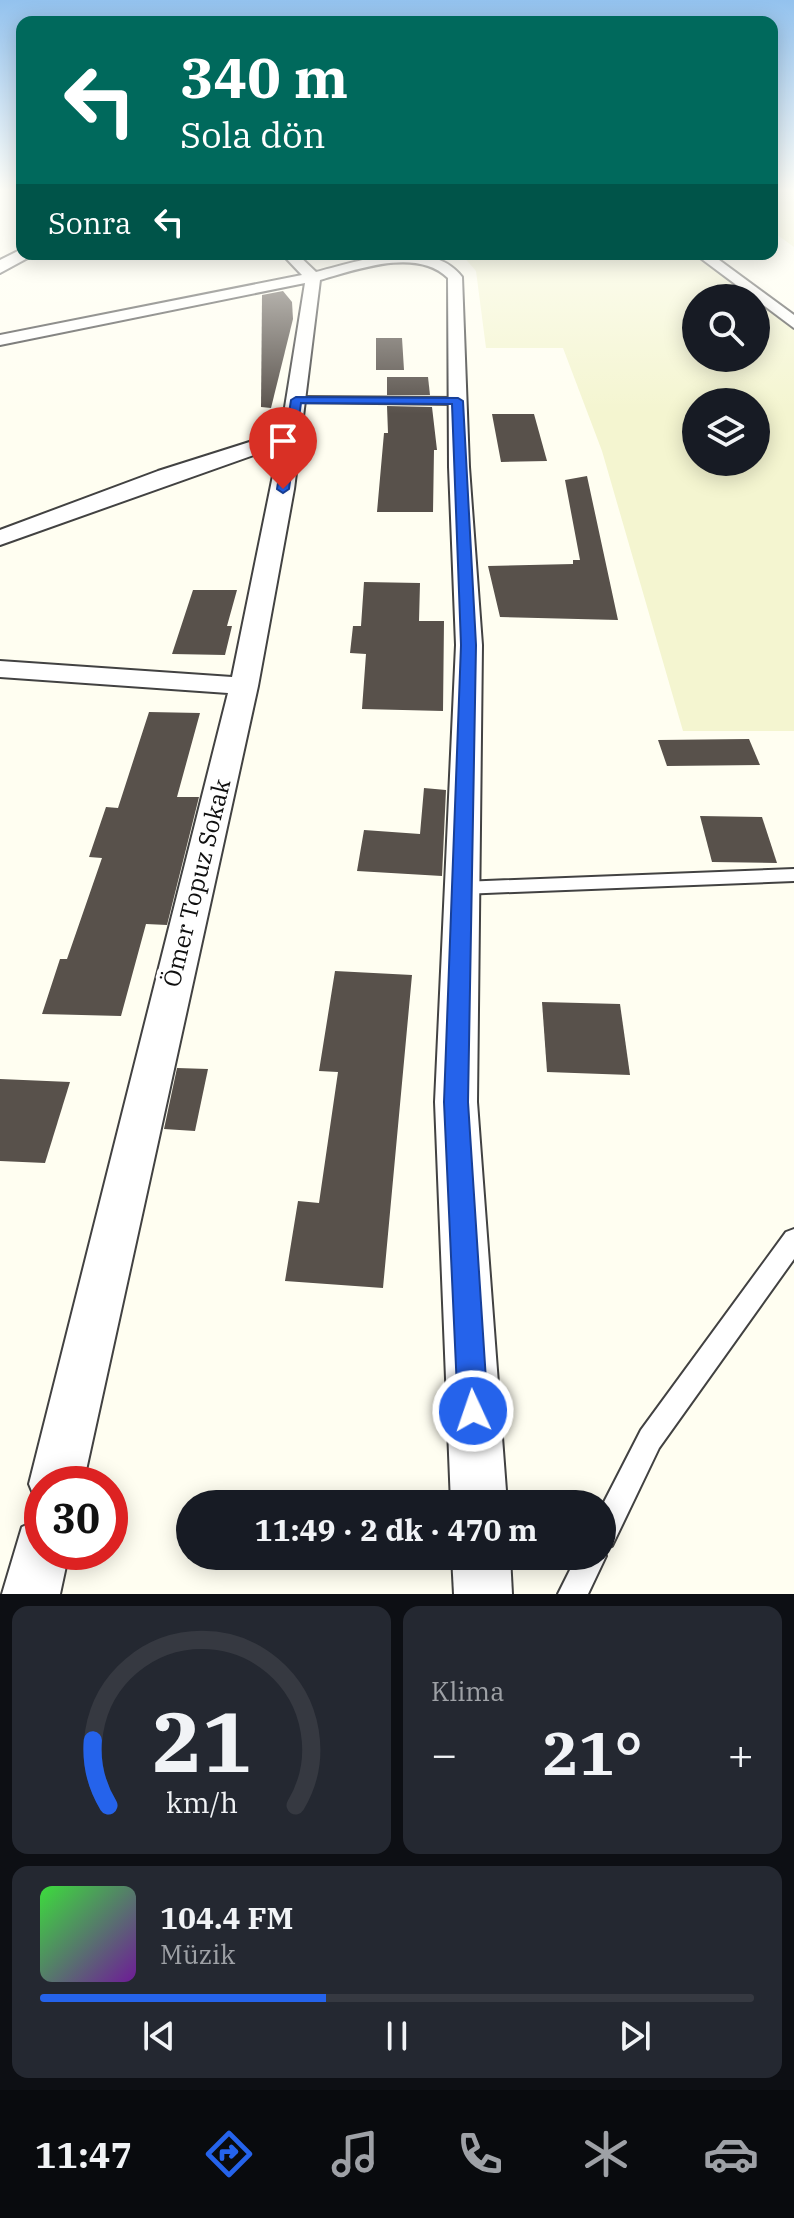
<!DOCTYPE html>
<html lang="tr">
<meta charset="utf-8">
<style>
body{margin:0;font-family:"IBM Plex Serif",serif;background:#242831;color:#f1f3f6;height:100vh;display:flex;flex-direction:column;font-size:30px;white-space:nowrap}
*{box-sizing:border-box;margin:0}
p{font-size:26px;color:#9ea1a6}
.icon{flex:none;width:44px;height:44px;fill:none;stroke:currentColor;stroke-width:2;stroke-linecap:round;stroke-linejoin:round}
.map{position:relative;height:1594px;overflow:hidden}
.sheet{display:flex;flex-direction:column;gap:12px;padding:12px;background:#0d0f14;flex:1}
.sheet>*{flex:none}
.banner{position:absolute;left:16px;top:16px;width:762px;height:244px;border-radius:16px;box-shadow:0 4px 20px #0003;background:#00695c;color:#fff;overflow:hidden}
.fabs{position:absolute;left:682px;top:284px;display:grid;gap:16px}
.fabs a{display:grid;place-items:center;width:88px;height:88px;border-radius:50%;background:#171b24;box-shadow:0 4px 20px #0003;font-size:40px}
.speed{position:absolute;left:24px;top:1466px;display:flex;gap:16px;font-size:40px;font-weight:700;text-align:center}
.speed>*{display:grid;place-content:center;width:104px;height:104px;border-radius:50%;background:#171b24;box-shadow:0 4px 20px #0003;line-height:1}
.speed .limit{border:12px solid #d22;background:#fff;color:#111}
.pin{position:absolute;display:grid;place-items:center;width:68px;height:68px;color:#fff;margin:-82px -34px;border-radius:50% 50% 50% 0;rotate:-45deg;box-shadow:0 0 8px #0007}
.pin .icon{rotate:45deg}
.me{position:absolute;width:88px;margin:-44px;rotate:357deg;stroke-linejoin:round;filter:drop-shadow(0 0 6px #0008)}
.turn{display:flex;align-items:center;gap:28px;height:168px;padding:0 32px;font-size:36px}
.turn .icon{width:104px;height:104px;stroke-width:2.5}
.turn b{display:block;font-size:56px;line-height:68px}
.then{display:flex;align-items:center;height:76px;padding:0 32px;background:#0003;gap:16px;font-size:30px}
.big{font-size:60px;font-weight:800;line-height:1.1}
.sheet .card{flex:1;display:flex;flex-direction:column;justify-content:center;gap:12px;min-width:0;padding:0 28px;border-radius:16px;background:#242831}
.sheet .dial{align-items:center;gap:0}
.dial svg{height:208px;overflow:visible;fill:none;stroke:#363941;stroke-width:7;stroke-linecap:round;text-anchor:middle}
.dial text{fill:#f1f3f6;stroke:none}
.song{display:flex;align-items:center;gap:24px}
.cover{width:96px;height:96px;border-radius:12px;background:linear-gradient(135deg,hsl(120 70% 55%),hsl(280 70% 35%))}
.played{height:8px;border-radius:4px;background:linear-gradient(90deg,#2563eb 40%,#363941 40%)}
.keys{display:flex;justify-content:space-around;direction:ltr}
.heat{display:flex;justify-content:space-between;align-items:center;font-size:44px;direction:ltr}
.sheet .tiles{flex:1;display:grid;gap:12px;grid-template-columns:1fr 1fr}
.card:last-child{grid-column:span 2}
.trip{position:absolute;left:176px;top:1490px;width:440px;height:80px;border-radius:40px;background:#171b24;box-shadow:0 4px 20px #0003;font-weight:800;line-height:80px;text-align:center}
.dock{display:flex;height:128px;justify-content:space-around;align-items:center;background:#090b0e;color:#9ea1a6}
.dock .icon{width:56px;height:56px}
.dock .active{color:#2563eb}
.dock b{font-size:36px;color:#f1f3f6}
.map>svg:first-child{display:block}
</style>
<div class="map">
<svg width="794" height="1594" viewBox="0 0 794 1594">
<rect width="100%" height="100%" fill="#fffef1"/>
<g fill="#f4f5d0" fill-rule="evenodd">
<path d="M772,191H794V247L772,231Z"/>
<path d="M461,254H692L722,270L794,322V731H683L602,451L563,348H486L476,271ZM696,298H756V358H696ZM696,402H756V462H696Z"/>
</g>
<g fill="#58514b">
<path d="M283,291L292,302L293,319L271,408L261,407L262,295Z"/>
<path d="M376,338H402L404,370H376Z"/>
<path d="M387,377H428L430,395H387Z"/>
<path d="M387,406L432,407L437,450H434L433,512H377L384,433H388Z"/>
<path d="M492,414H534L547,461L501,462Z"/>
<path d="M587,476L618,620L500,617L488,566L573,564V560H580L565,480Z"/>
<path d="M364,582L420,583L419,621H444L443,711L362,709L366,654L350,653L353,626H361Z"/>
<path d="M193,590H237L227,626H232L225,655L172,654Z"/>
<path d="M149,712L200,713L177,797H199L167,925L146,924L121,1016L42,1014L60,959H67L102,858L89,857L106,807L118,808Z"/>
<path d="M749,739L760,765L667,766L658,740Z"/>
<path d="M424,788L446,790L442,876L357,871L364,830L420,834Z"/>
<path d="M700,816L762,817L777,863L712,862Z"/>
<path d="M335,971L412,975L383,1288L285,1281L298,1201L319,1203L338,1072L319,1071Z"/>
<path d="M542,1002L620,1004L630,1075L547,1072Z"/>
<path d="M177,1068L208,1069L195,1131L164,1129Z"/>
<path d="M0,1079L70,1082L45,1163L0,1161Z"/>
</g>
<g fill="none" stroke-linecap="round" stroke-linejoin="round">
<g stroke="#424242" stroke-width="4">
<g id="service">
<path d="M296,397L458,398L463,401L458,404L293,402V398Z"/>
<path d="M794,869V881L462,894L456,892L453,888L456,884L462,882Z"/>
<path d="M794,1229V1259L659,1448L612,1546L604,1549L606,1556L588,1594H558L577,1556H602V1506L641,1430L786,1232Z"/>
</g>
</g>
<g stroke="#424242" stroke-width="4">
<g id="minor">
<path d="M282,254H297L316,272C360,261 430,236 462,277L469,467L482,645L477,1102L507,1504H451L435,1102L456,645L449,467L448,278C416,247 356,270 320,280L294,489L258,686L83,1484H42V1506L37,1503L29,1484L228,693L0,677V661L232,677L279,446L0,545V530L158,471L281,432L305,283L0,345V335L302,275Z"/>
<path d="M695,254H711L794,315V328Z"/>
<path d="M42,1518V1552H69L60,1594H2L22,1527Z"/>
<path d="M452,1556H510L512,1594H454Z"/>
</g>
</g>
<g stroke="#424242" stroke-width="4">
<path id="tertiary" d="M20,250L22,254H35L0,273V260Z"/>
</g>
<use href="#service" fill="#fff" fill-rule="evenodd"/>
<use href="#minor" fill="#fff" fill-rule="evenodd"/>
<use href="#tertiary" fill="#fff" fill-rule="evenodd"/>
</g>
<linearGradient id="sky" x2="0" y2="1"><stop stop-color="#93c2ee"/><stop offset="0.46" stop-color="#fffff9"/><stop offset="1" stop-color="#fffff9" stop-opacity="0"/></linearGradient>
<rect width="794" height="414" fill="url(#sky)"/>
<path fill="#2563eb" stroke="#184099" stroke-width="2" d="M296,397L458,398L463,401L476,645L468,1102L488,1411L484,1422L473,1426L463,1422L458,1411L444,1102L461,645L452,404L301,403L289,489L283,493L277,489L291,400Z"/>
<g text-anchor="middle" stroke-width="8" stroke-linejoin="round" paint-order="stroke">
<g font-size="24" fill="#0f0f0f" stroke="#fff">
<text transform="translate(197 883) rotate(-76)" y="8">Ömer Topuz Sokak</text>
</g>
</g>
</svg>
<div class="fabs">
<a><svg class="icon" aria-label="search" viewBox="0 0 24 24"><circle cx="10" cy="10" r="6"/><path d="M15 15l6 6"/></svg></a>
<a><svg class="icon" aria-label="layers" viewBox="0 0 24 24"><path d="M12 4l9 5-9 5-9-5zM3 14l9 5 9-5"/></svg></a>
</div>
<div class="speed"><div class="limit">30</div></div>
<div class="pin" style="left:283px;top:489px;background:#d93025"><svg class="icon" aria-label="arrive" viewBox="0 0 24 24"><path d="M6 21V4h12l-3 4 3 4H6"/></svg></div>
<svg class="me" style="left:473px;top:1411px" viewBox="-20 -20 40 40"><circle r="17" fill="#2563eb" stroke="#fff" stroke-width="3"/><path d="M0-11L8 9 0 5-8 9z" fill="#fff"/></svg>
<div class="trip">11:49 · 2 dk · 470 m</div>
<div class="banner">
<div class="turn"><svg class="icon" aria-label="left" viewBox="0 0 24 24"><path d="M17 20v-9H6M10 6l-5 5 5 5"/></svg><div><b>340 m</b>Sola dön</div></div>
<div class="then">Sonra<svg class="icon" aria-label="left" viewBox="0 0 24 24"><path d="M17 20v-9H6M10 6l-5 5 5 5"/></svg></div>
</div>
</div>
<section class="sheet">
<div class="tiles">
<div class="card dial"><svg viewBox="0 0 100 80">
<path d="M14 69A42 42 0 1 1 86 69"/>
<path d="M14 69A42 42 0 0 1 8 44" stroke="#2563eb"/>
<text x="50" y="56" font-size="32" font-weight="700">21</text>
<text x="50" y="72" font-size="11">km/h</text>
</svg></div>
<div class="card"><p>Klima</p>
<div class="heat"><a>−</a><b class="big">21°</b><a>+</a></div>
</div>
<div class="card">
<div class="song"><i class="cover"></i><div><b>104.4 FM</b><p>Müzik</p></div></div>
<div class="played"></div>
<div class="keys"><svg class="icon" aria-label="previous" viewBox="0 0 24 24"><path d="M18 5L8 12l10 7zM5 5v14"/></svg><svg class="icon" aria-label="pause" viewBox="0 0 24 24"><path d="M8 5v14M16 5v14"/></svg><svg class="icon" aria-label="next" viewBox="0 0 24 24"><path d="M6 5l10 7-10 7zM19 5v14"/></svg></div>
</div>
</div>
</section>
<nav class="dock">
<b>11:47</b>
<svg class="icon active" aria-label="directions" viewBox="0 0 24 24"><path d="M12 3l9 9-9 9-9-9zM9 14v-3h6M13 9l2 2-2 2"/></svg>
<svg class="icon" aria-label="music" viewBox="0 0 24 24"><path d="M9 18V5l10-2v13"/><circle cx="6" cy="18" r="3"/><circle cx="16" cy="16" r="3"/></svg>
<svg class="icon" aria-label="phone" viewBox="0 0 24 24"><path d="M5 4h4l2 5-3 2q2 4 5 5l2-3 5 2v4C11 20 4 13 5 4z"/></svg>
<svg class="icon" aria-label="climate" viewBox="0 0 24 24"><path d="M12 3v18M4 7l16 10M4 17L20 7"/></svg>
<svg class="icon" aria-label="car" viewBox="0 0 24 24"><path d="M5 17H2v-5l4-1 3-4h7l3 4 3 1v5h-3M9 17h6M6 11h13"/><circle cx="7" cy="17" r="2"/><circle cx="17" cy="17" r="2"/></svg>
</nav>
